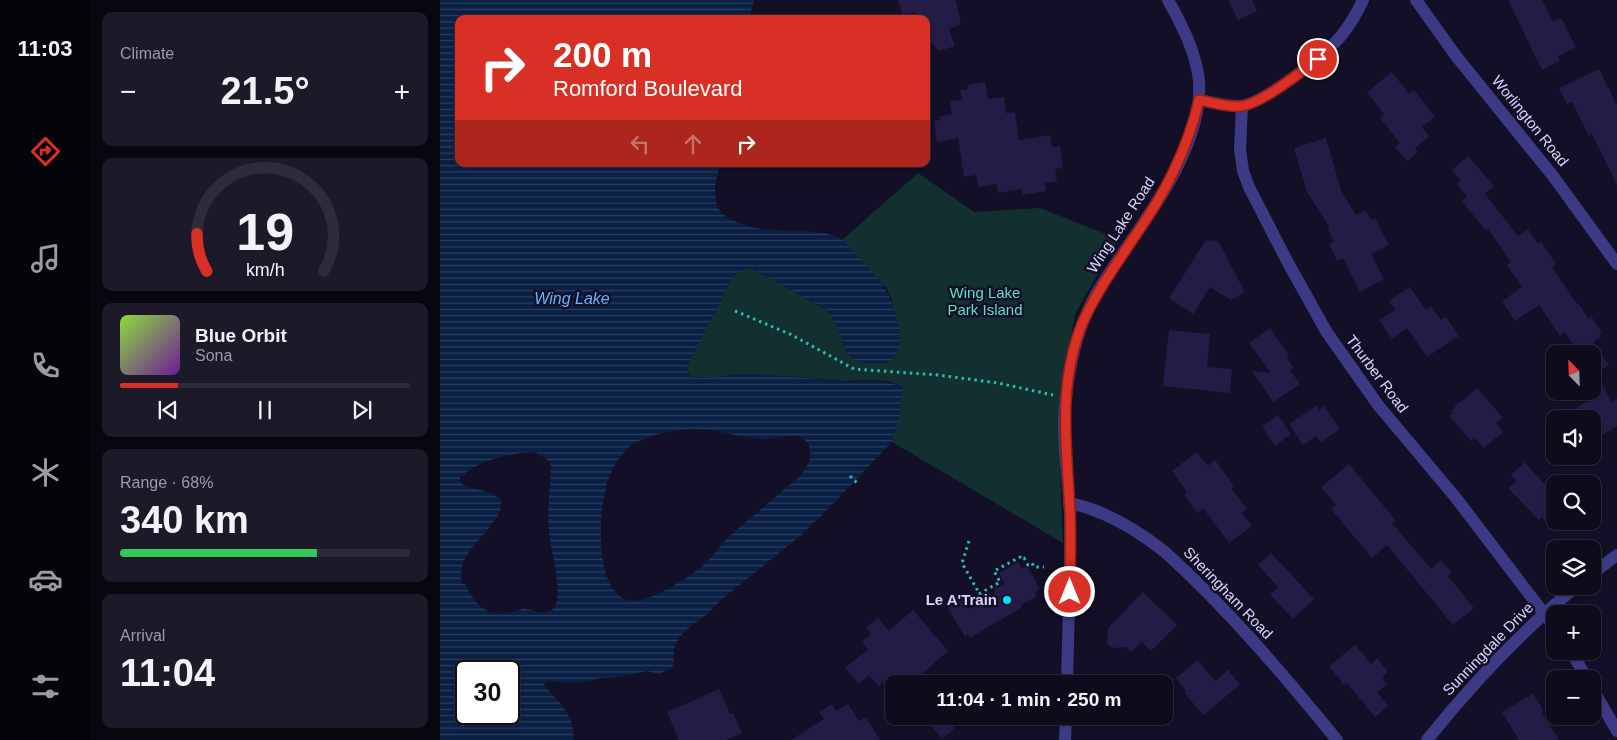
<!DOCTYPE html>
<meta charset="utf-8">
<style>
body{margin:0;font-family:Helvetica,sans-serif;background:#1c1929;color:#f1f3f6;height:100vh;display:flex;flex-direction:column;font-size:19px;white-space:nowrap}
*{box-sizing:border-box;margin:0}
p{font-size:16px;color:#9b9ba3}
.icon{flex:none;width:28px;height:28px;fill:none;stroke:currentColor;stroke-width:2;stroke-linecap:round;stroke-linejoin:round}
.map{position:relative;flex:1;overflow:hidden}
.side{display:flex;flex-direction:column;gap:12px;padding:12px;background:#08060f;width:350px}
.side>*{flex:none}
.hud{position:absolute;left:15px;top:15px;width:475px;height:152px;border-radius:10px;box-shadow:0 1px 4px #0004,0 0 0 1px #2e2b3b;background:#d93025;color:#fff;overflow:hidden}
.needle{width:32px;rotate:337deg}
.buttons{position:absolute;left:1106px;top:345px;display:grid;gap:10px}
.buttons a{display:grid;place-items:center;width:55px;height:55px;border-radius:10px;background:#0e0b1c;box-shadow:0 1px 4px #0004,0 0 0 1px #2e2b3b;font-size:25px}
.speed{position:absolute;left:15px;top:660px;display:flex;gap:10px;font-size:25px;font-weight:700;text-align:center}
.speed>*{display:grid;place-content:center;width:65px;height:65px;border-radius:50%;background:#0e0b1c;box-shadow:0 1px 4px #0004,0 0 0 1px #2e2b3b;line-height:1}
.speed .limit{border:2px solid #111;border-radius:8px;background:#fff;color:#111}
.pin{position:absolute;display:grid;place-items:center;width:42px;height:42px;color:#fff;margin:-21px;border:2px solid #fff;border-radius:50%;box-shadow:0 1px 5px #0007}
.me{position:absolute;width:55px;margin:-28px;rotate:0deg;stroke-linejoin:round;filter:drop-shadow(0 0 4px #0008)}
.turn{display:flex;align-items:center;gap:18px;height:105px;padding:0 15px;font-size:22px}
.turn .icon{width:65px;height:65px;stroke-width:2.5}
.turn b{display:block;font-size:35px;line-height:42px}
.lanes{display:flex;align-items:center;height:48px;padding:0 15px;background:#0003;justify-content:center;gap:25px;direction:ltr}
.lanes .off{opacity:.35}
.big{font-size:38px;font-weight:800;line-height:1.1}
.side .tile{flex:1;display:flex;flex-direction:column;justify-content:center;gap:8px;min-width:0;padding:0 18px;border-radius:10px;background:#1c1929}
.side .dial{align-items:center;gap:0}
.dial svg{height:130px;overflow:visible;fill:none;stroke:#2e2b3b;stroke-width:7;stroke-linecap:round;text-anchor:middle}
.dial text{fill:#f1f3f6;stroke:none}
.song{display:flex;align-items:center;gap:15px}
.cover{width:60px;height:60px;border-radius:8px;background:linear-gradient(135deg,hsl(90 70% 55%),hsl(280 70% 35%))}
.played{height:5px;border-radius:2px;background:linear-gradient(90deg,#d93025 20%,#2e2b3b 20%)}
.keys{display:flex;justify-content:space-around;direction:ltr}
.heat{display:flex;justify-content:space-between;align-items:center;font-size:28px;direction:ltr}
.charge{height:8px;border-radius:4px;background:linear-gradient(90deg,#34c759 68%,#2e2b3b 0)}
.trip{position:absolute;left:445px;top:675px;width:288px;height:50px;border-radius:10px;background:#0e0b1c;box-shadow:0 1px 4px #0004,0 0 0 1px #2e2b3b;font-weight:800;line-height:50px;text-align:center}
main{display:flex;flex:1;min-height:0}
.dock{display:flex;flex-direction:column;width:90px;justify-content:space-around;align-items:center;background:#06040b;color:#9b9ba3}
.dock .icon{width:35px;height:35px}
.dock .selected{color:#d93025}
.dock b{font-size:22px;color:#f1f3f6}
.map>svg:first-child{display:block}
</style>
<main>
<nav class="dock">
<b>11:03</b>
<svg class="icon selected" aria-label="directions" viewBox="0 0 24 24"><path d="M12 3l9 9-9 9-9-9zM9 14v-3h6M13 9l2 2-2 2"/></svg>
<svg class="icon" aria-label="music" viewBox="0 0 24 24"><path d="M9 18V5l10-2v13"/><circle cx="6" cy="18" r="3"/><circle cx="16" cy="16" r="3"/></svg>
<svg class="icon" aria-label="phone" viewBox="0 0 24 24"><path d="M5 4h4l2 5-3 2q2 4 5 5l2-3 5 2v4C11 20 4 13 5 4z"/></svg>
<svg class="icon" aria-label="climate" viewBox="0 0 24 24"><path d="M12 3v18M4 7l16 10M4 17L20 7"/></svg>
<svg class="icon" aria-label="car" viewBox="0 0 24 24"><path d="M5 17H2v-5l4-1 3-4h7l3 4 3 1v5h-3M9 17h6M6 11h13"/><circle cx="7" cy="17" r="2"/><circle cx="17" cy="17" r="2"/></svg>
<svg class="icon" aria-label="filters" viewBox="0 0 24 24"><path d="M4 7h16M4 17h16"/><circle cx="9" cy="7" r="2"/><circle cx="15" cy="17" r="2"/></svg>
</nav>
<section class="side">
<div class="tile"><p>Climate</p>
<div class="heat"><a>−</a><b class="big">21.5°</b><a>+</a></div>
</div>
<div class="tile dial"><svg viewBox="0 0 100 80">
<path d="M14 69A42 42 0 1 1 86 69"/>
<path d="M14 69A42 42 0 0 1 8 46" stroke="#d93025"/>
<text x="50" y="56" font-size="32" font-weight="700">19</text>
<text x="50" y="72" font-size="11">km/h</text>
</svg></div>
<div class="tile">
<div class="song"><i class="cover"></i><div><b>Blue Orbit</b><p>Sona</p></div></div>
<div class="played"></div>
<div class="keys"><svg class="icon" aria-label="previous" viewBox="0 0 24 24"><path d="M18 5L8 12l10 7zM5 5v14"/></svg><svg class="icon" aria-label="pause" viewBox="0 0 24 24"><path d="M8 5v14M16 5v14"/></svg><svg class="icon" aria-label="next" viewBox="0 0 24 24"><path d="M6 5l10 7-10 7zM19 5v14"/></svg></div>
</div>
<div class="tile"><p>Range · 68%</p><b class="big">340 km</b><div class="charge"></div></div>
<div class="tile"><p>Arrival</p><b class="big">11:04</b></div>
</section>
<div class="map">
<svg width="1177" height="740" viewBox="0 0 1177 740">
<defs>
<pattern id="water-rules" width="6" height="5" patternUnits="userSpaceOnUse" patternTransform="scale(1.25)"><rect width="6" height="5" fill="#0a1f44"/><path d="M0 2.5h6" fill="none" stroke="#2d3f60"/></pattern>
</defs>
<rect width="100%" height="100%" fill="#130f26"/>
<path fill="#12302f" d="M478,173L534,212L600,208L678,239L635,314L627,359L620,403V467L623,543L452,442L459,417L462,387L448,381L424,380L404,381L359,377L298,374L278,378L252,377L247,371V366L255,350L292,278L304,269H313L323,274L388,311L398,327L405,350L459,333L452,300L447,289L402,240Z"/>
<path fill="url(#water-rules)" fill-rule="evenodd" d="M0,0H314L309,19H19V164H280C276,179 270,202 283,214C288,219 294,221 300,223C331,237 375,224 401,239C410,245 417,256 425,264C447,288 453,297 459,330C461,341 459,359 447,363H426L413,359L405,350L398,327L388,311L313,269H304L292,278L247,366C247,371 248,376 254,377C270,380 284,374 300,374C334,374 368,379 403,381C427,382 438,378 463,387L459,417L452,442L387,510L361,535L281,600L267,614L252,625L240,636L234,649V661L232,668L219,674L207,671L178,677L161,678L146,682L131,683L109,681L105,682L104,685C117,701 137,717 133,740H0ZM251,429C277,428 301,439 326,439C338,440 356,430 366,441C372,447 371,458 367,466C363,475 354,481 347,487C329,503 310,518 292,534C280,544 273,558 261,567C248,578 211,601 194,601C154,600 158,515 166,488C169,475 177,459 187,449C202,435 232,431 251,429ZM95,452L108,460L111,466C110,488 107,510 109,532C110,549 117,567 117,584C118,593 119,603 112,610C104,617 93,608 83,609C78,610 73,612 68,613C46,617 34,603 25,584L22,583C21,578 20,573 22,567C26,546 65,521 61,500L51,493L23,485L20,481V477C39,460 70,453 95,452ZM26,671H69V714H26Z"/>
<g fill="#241b47">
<path d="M458,0H516L521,24L509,29L515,46L499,51L486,37V19H477L474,12L463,16Z"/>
<path d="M788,0H812L817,11L798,20Z"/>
<path d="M1068,0H1102L1113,22L1121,18L1136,47L1118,56L1120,61L1102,70Z"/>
<path d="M1159,69L1177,105V185L1152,134L1149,136L1132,102L1127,104L1119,88Z"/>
<path d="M952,72L969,94L974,90L995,117L982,127L989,136L975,148L978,152L967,161L955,147L960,143L940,118L944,114L927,92Z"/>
<path d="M545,82L548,99L564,97L566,113L575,112L579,140L610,135L612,147L620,146L623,168L615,169L617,181L605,183L606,191L583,195L582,189L558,193L557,184L538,187L536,175L524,177L518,138L497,142L494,121L500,120L499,117L512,114L510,101L522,100L520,90L528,89L527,85Z"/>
<path d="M886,138L902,193L916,215L926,210L931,220L935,218L949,245L931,254L944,279L920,292L903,258L897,261L889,244L894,242L888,229L890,228L867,192L854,148Z"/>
<path d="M1028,156L1054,186L1045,194L1078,236L1088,229L1098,244L1101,242L1116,264L1112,267L1137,304L1138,303L1148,318L1151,316L1162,332L1159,334L1161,337L1153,342L1169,365L1156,374L1172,402L1177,399V426L1152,440V419H1144L1137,407L1152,399V354H1143L1137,344L1134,346L1125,332L1120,336L1099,305L1075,321L1062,301L1082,287L1067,265L1071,262L1048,229L1046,231L1022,201L1027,197L1017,184L1021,181L1012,170Z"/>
<path d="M766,240L778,241L805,292L791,300L770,287L753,314L729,298Z"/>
<path d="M970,287L986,310L991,306L1001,320L1006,317L1019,336L987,357L967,328L952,339L939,320L955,310L949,301Z"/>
<path d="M830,328L849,356L847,358L854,368L850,370L860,384L833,402L812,371L831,373L809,343Z"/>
<path d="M729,330L770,334L767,367L792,369L790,393L723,386Z"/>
<path d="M1037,388L1063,418L1056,423L1063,432L1044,448L1035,438L1031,441L1009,416L1013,413L1011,411L1020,401L1021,402Z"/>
<path d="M876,406L879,410L884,406L900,429L881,442L876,436L863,445L849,424Z"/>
<path d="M838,415L851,434L835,446L822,426Z"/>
<path d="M757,452L768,466L775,460L794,486L791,488L807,509L802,513L812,526L789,543L763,508L757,513L744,494L747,492L732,471Z"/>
<path d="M1085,462L1104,484L1108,480L1115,488V532L1102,517L1099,520L1068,488L1076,481L1071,475Z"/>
<path d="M909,464L956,521L952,523L991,569L1001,560L1012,573L1008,576L1034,608L1013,625L947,545L932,558L891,509L896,505L881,487Z"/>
<path d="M831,553L874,599L853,619L830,594L838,587L818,565Z"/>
<path d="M578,562L582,569L587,566L600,589L595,592L597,596L581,605L582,607L530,638L528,634L525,637L508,608L523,599L528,609L555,593L554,590L565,584L559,573Z"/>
<path d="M703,592L737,625L711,651L702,642L691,652L686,647L672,648L667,644L668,628Z"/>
<path d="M473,610L508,651L470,684L454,683V692L445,681L439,686L429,675L419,684L405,668L428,649L422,642L431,634L426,628L438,618L449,631Z"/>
<path d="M915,645L931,664L937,658L948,672L942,677L947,684L937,692L948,706L935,717L907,683L904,685L889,666Z"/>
<path d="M758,660L775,681L788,670L800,685L763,715L744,692L746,691L736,678Z"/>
<path d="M279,689L290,714L293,713L302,733L286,740H239L227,712Z"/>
<path d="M1093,694L1104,711L1101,712L1119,740H1079L1062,712Z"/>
<path d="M392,704L396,711L408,704L419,721L426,717L440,740H351L384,719L379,712Z"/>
<path d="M483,716H523L512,725L515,728L502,739Z"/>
</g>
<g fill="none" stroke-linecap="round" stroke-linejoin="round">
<g stroke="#2fb8b0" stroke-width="3" stroke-dasharray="2.5 4" stroke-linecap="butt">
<path d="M295,311L350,334L414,369L498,375L558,383L613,395"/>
<path d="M410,476L417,483"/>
<path d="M529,541L522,563L543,600"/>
<path d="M539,594L560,582L554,571L580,557L581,559L584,558L588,565L592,563L594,567H604"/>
</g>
<g stroke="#3d3a85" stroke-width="12">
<path d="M976,0L1016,56L1113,176L1177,264"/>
<path d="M759,100C772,102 787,107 801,106C823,104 886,54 901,36C910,25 917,13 923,0"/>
<path d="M802,106L800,149L803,171L809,187L847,261L886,331L938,405L1016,498L1115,628"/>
<path d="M629,503C665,510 696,529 725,552C788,609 843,674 897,740"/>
<path d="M1152,574L1177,555"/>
<path d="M1131,651L1147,679"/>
<path d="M627,684C628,627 631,570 630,514C629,482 623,451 624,419C625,403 627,386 630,370C635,342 644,314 659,289C695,230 764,154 759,81C756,52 742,25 728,0"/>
<path d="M1152,688L1177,731"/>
<path d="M625,740L626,716"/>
<path d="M987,740C1032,684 1081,631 1137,586"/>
</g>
</g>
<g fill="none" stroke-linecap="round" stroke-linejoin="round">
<g stroke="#8d1f18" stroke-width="12">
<path id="route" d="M630,592C630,565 631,539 630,512C627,448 617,386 642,324C656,292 676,265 695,236C725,193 747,151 759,100C772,102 788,108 801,106C821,104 861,72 878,59"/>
</g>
<use href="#route" stroke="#d93025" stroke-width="9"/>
</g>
<circle fill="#00e5ff" stroke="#130f26" stroke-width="2" cx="567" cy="600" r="5"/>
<g text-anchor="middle" stroke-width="5" stroke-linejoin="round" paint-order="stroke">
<g font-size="15" fill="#d9d4ff" stroke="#130f26">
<text transform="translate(1090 121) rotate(51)" y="5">Worlington Road</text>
<text transform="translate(681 225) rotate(-57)" y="5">Wing Lake Road</text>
<text transform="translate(937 374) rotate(53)" y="5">Thurber Road</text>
<text transform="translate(788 593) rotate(46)" y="5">Sheringham Road</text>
<text transform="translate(1048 649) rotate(-46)" y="5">Sunningdale Drive</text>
</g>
<g font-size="15" fill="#5fe0c0" stroke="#130f26">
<text x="545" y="298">Wing Lake<tspan x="545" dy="17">Park Island</tspan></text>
</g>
<g font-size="15" font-weight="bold" fill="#d9d4ff" stroke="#130f26" text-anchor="end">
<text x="557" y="605">Le A'Train</text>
</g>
<g font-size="16" font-style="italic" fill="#62b6ff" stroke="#130f26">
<text x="132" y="304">Wing Lake</text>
</g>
</g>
</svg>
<div class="buttons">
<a><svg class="needle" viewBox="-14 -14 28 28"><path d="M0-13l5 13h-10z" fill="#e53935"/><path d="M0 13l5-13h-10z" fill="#9b9ba3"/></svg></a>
<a><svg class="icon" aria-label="sound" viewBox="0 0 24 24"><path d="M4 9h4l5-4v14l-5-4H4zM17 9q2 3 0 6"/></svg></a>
<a><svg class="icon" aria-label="search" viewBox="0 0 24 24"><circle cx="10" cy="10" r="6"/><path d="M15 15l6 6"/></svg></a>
<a><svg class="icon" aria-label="layers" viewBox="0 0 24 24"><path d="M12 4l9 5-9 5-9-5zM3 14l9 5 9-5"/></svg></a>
<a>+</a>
<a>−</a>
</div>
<div class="speed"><div class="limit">30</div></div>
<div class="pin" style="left:878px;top:59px;background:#d93025"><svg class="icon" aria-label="arrive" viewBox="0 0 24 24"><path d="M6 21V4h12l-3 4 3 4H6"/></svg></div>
<svg class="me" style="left:630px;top:592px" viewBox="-20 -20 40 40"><circle r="17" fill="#d93025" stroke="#fff" stroke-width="3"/><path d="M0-11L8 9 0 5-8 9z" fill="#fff"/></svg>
<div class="trip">11:04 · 1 min · 250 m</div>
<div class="hud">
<div class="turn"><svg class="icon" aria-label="right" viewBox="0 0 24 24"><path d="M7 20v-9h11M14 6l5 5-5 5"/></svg><div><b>200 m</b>Romford Boulevard</div></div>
<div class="lanes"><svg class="icon off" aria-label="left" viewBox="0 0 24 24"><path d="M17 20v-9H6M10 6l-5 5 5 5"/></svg><svg class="icon off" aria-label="ahead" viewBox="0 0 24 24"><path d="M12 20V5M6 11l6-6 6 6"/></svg><svg class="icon" aria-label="right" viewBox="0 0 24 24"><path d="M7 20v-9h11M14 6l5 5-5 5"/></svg></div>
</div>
</div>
</main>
